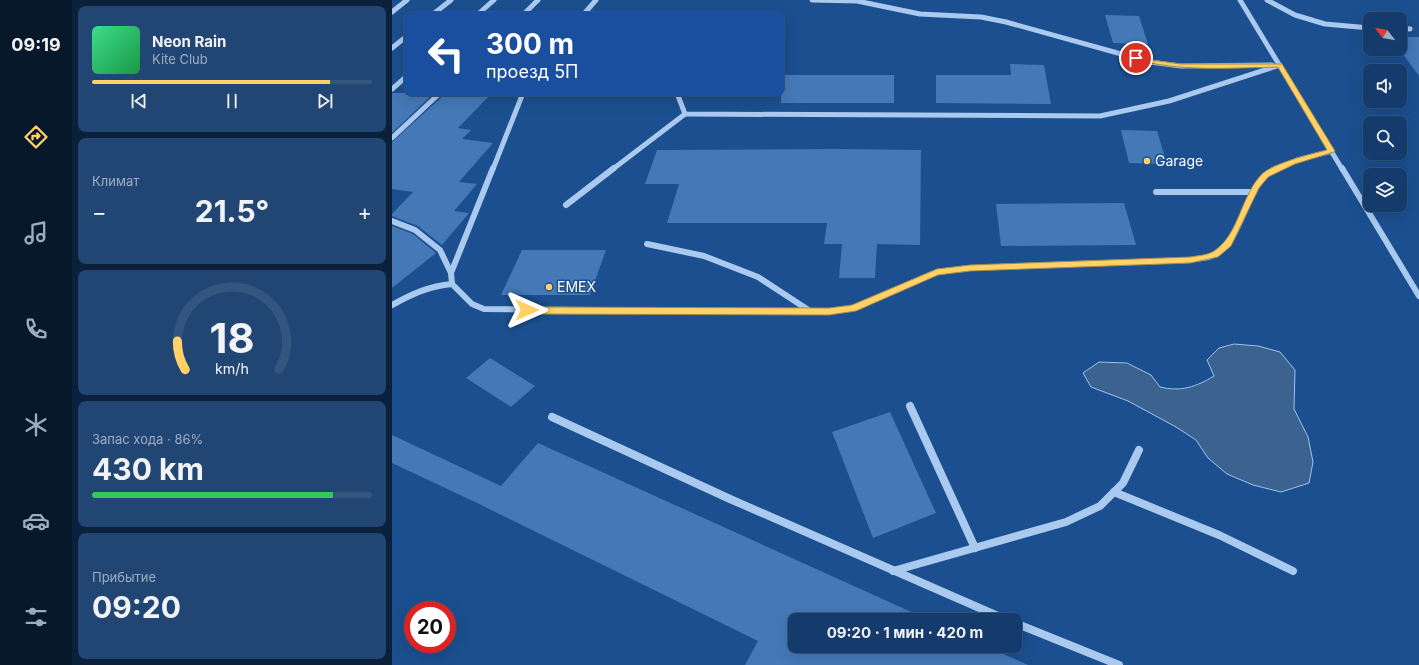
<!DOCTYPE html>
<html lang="ru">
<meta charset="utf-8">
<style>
body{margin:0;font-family:Inter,sans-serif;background:#214673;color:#f1f3f6;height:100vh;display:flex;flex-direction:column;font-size:15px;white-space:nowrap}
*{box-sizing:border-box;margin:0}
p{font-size:13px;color:#9dadc1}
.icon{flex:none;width:22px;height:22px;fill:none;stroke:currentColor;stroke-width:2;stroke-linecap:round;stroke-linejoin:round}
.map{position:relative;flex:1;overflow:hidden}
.side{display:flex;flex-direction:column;gap:6px;padding:6px;background:#0b203b;width:320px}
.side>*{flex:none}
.top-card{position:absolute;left:12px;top:12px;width:380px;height:84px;border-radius:8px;box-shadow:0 4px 16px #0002,0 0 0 1px #33557e;background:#1a4fa0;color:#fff;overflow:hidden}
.needle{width:26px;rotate:301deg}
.buttons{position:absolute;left:971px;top:12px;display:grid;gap:8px}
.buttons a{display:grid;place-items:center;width:44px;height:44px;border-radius:8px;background:#143b6b;box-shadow:0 4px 16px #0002,0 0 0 1px #33557e;font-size:20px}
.speed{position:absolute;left:12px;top:601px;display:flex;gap:8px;font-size:20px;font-weight:700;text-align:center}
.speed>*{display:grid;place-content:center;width:52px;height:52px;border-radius:50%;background:#143b6b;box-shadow:0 4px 16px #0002,0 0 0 1px #33557e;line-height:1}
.speed .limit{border:6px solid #d22;background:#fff;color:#111}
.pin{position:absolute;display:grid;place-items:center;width:34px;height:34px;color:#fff;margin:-17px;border:2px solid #fff;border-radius:50%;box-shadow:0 1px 4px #0007}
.me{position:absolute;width:44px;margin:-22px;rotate:90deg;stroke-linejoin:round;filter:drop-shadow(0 0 3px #0008)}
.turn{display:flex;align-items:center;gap:14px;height:84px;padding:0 16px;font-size:18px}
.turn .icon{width:52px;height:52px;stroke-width:2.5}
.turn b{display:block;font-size:28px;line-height:34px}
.big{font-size:30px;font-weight:700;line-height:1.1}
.side .card{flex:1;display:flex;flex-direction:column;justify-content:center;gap:6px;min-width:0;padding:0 14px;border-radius:8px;background:#214673}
.side .dial{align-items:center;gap:0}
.dial svg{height:104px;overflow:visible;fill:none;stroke:#33557e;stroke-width:7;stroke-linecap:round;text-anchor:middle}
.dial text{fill:#f1f3f6;stroke:none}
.song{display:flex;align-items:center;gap:12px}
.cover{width:48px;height:48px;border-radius:6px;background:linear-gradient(135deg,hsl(150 70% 55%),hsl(140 70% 35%))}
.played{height:4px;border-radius:2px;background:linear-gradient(90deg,#ffd166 85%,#33557e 85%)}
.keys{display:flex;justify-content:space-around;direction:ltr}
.heat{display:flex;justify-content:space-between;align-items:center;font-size:22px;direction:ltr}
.charge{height:6px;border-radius:3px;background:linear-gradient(90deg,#34c759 86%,#33557e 0)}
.trip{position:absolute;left:396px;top:613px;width:234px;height:40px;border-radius:8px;background:#143b6b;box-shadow:0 4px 16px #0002,0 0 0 1px #33557e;font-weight:700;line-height:40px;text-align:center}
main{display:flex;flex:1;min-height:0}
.dock{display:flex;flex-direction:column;width:72px;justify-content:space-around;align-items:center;background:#08182b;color:#9dadc1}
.dock .icon{width:28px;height:28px}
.dock .selected{color:#ffd166}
.dock b{font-size:18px;color:#f1f3f6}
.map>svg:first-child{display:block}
</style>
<main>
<nav class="dock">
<b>09:19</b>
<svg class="icon selected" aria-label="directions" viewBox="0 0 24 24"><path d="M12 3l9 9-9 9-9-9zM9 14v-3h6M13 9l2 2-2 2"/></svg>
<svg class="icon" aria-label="music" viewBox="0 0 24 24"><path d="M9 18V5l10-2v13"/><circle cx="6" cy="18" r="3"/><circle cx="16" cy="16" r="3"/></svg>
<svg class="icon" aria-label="phone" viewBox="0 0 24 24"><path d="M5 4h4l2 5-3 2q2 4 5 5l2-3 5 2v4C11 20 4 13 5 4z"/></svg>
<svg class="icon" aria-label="climate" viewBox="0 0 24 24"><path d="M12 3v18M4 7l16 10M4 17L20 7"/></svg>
<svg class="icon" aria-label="car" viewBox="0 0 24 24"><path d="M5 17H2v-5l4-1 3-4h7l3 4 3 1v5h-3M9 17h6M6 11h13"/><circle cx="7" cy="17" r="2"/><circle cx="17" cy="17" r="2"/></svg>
<svg class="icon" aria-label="filters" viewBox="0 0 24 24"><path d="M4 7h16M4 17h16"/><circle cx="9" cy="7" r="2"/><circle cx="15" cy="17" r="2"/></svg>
</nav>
<section class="side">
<div class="card">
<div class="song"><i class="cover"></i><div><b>Neon Rain</b><p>Kite Club</p></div></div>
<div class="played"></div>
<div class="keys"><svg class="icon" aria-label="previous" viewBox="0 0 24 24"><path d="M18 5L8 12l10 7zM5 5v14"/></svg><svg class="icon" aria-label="pause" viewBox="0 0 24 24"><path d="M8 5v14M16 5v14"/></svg><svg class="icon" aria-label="next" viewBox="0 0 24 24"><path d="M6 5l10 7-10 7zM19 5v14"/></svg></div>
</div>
<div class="card"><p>Климат</p>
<div class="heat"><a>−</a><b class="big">21.5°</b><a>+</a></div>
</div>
<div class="card dial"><svg viewBox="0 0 100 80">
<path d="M14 69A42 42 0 1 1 86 69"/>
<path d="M14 69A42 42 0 0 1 8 47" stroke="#ffd166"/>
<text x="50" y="56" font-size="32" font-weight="700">18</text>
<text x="50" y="72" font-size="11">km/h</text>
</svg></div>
<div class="card"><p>Запас хода · 86%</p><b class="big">430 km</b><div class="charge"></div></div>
<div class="card"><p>Прибытие</p><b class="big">09:20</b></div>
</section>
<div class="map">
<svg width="1027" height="665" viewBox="0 0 1027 665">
<rect width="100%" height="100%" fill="#1b4f8f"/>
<path fill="#3c6290" stroke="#9cc4f0" d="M842,344L866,346L888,352L903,370L902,409L916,437L921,462L917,483L889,492L861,485L835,474L816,458L804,440L784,427L736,401L699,387L691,373L707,362L735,363L759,375L768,387C789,392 804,387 822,376L815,360L827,348Z"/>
<g fill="#4478b7">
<path d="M713,15L747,16L756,44L721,43Z"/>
<path d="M1008,37H1027V76L1008,50Z"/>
<path d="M618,64L652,65L659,104L544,103V75H619Z"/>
<rect x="389" y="75" width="113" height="28"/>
<path d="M0,93H42L0,133Z"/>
<path d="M52,93H100L66,128L79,130L70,139L101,143L67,182L85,184L62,211L77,213L50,245L26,226L0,216V214L21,192L0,189V142L51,96Z"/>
<path d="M729,130L765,131L775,164L737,163Z"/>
<path d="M444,149L529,150L528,245L485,244L483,278H447L450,244H432L435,223H275L287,184H253L265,150Z"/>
<path d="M732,203L744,245L609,246L604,204Z"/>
<path d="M0,226L21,234L44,253L0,288Z"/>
<path d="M130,250H214L198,295H109Z"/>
<path d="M98,358L143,386L119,407L74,378Z"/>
<path d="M498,412L544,513L481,538L440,432Z"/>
<path d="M0,435L109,486L146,443L537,620H403V646H594L636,665H353L366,641L83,502L0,463Z"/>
</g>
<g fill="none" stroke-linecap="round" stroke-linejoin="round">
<g stroke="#a9c9ee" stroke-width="5">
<path d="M420,0L465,1L528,14L589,17L614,22L758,62L789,66L880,65"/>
<path d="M848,0L950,169"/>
<path d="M875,0L903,15L933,24L978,28"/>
<path d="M0,12L15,0"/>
<path d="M40,15L59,0"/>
<path d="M85,15L102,0"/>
<path d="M131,15L146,0"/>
<path d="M191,15L204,0"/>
<path d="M1008,28L1018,29"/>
<path d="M0,48L15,36"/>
<path d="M0,89L15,76"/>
<path d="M285,93L293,114L708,116L777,101L888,65"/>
<path d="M0,138L48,93"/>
<path d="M101,169L131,93"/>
<path d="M221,169L293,114"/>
<path d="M883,169L905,160L940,151"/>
</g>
<g stroke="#a9c9ee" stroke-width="6">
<path d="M950,168L1027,296"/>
<path d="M764,192H862"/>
<path d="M174,205L222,168"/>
<path d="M0,221L23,230L48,250L59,273L60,284L80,304L92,309L437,312L461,308L545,272L578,268L798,260C806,258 815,259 822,255C855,237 849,186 885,168"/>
<path d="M255,244L312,256L366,277L418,311"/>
<path d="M59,273L101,168"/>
<path d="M0,305C20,294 37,286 60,284"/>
</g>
<g stroke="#a9c9ee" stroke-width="8">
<path d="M518,406L583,548"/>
<path d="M160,417L338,499L615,620"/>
<path d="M722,492L827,535L901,571"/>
<path d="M501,571L674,522L708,506L731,483L747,450"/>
<path d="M623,623L727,665"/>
</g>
</g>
<path fill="#ffd166" stroke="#a68842" d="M744,56L758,60L789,64H890L943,151L942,152L903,164L876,177L867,188L839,246L826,257L798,263L578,271L546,275L464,311L437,315L135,314L130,310L135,307L437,308L460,305L545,269L578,265L798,257C805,256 816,255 822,251C847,235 849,195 870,174C882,163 919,154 935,150L886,67C838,68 788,72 741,59V57Z"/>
<g fill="#ffd166" stroke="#1b4f8f" stroke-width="1.5">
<circle cx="755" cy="161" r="4"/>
<circle cx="157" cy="287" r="4"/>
</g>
<g text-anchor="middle" stroke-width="3" stroke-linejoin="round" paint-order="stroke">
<g font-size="14" fill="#fff" stroke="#1b4f8f" text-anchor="start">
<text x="763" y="166">Garage</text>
<text x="165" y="292">EMEX</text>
</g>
</g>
</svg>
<div class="buttons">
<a><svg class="needle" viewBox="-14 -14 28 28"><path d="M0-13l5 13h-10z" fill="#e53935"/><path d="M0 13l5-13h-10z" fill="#9dadc1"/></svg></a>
<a><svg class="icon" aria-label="sound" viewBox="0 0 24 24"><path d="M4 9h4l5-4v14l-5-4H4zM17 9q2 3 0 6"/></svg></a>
<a><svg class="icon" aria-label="search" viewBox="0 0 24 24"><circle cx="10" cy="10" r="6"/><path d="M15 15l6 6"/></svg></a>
<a><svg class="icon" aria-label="layers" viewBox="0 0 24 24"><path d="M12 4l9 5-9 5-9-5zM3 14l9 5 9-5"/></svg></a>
</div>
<div class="speed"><div class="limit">20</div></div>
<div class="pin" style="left:744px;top:58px;background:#d93025"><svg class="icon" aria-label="arrive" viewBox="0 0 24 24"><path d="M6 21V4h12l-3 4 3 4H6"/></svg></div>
<svg class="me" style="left:135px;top:310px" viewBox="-20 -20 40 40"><path d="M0-17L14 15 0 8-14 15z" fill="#ffd166" stroke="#fff" stroke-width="4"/></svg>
<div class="trip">09:20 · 1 мин · 420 m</div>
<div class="top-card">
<div class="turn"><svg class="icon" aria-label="left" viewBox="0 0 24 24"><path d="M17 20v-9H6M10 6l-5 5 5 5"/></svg><div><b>300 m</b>проезд 5П</div></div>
</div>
</div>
</main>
